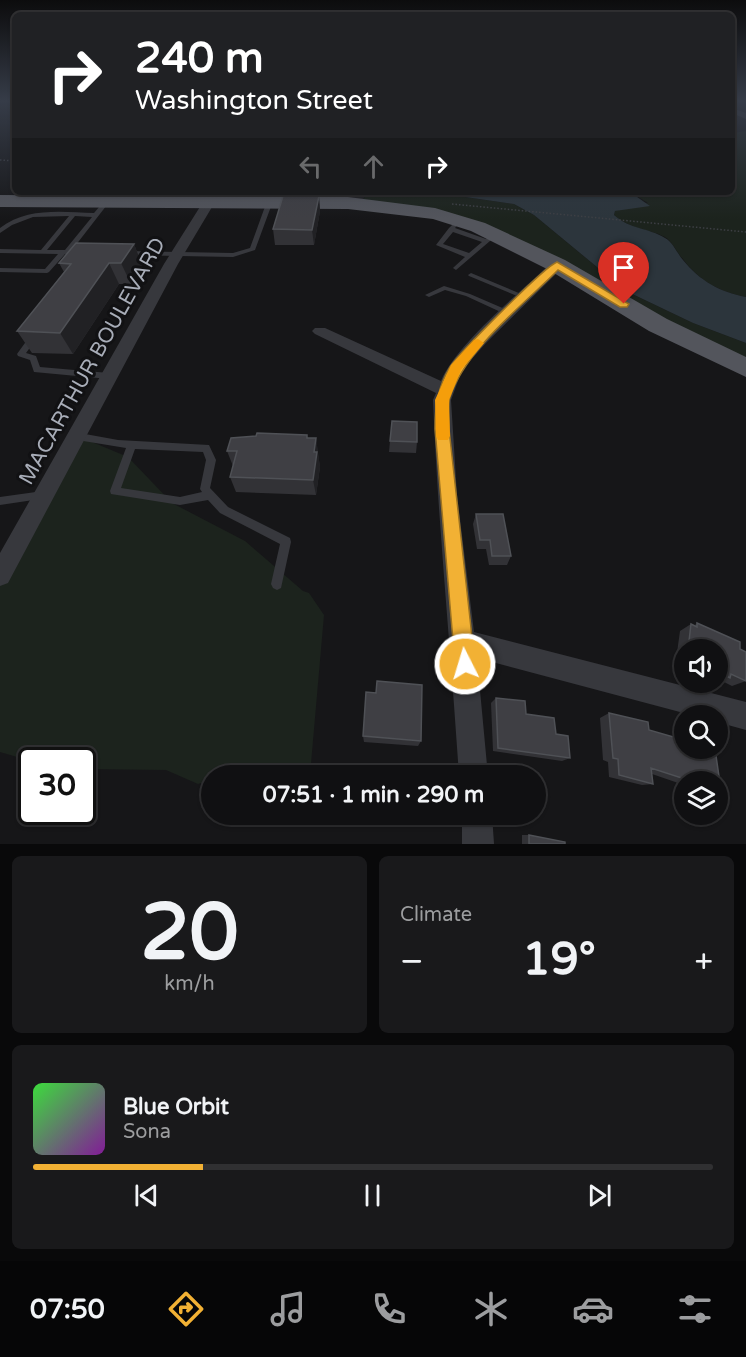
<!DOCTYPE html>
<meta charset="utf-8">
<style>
body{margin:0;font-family:"Varela Round",sans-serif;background:#19191b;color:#f1f3f6;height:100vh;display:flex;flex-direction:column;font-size:22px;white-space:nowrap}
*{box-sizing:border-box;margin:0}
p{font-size:20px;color:#9c9d9f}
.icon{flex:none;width:33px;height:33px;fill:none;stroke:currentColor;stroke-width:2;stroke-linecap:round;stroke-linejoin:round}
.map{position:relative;height:844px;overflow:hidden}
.side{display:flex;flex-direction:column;gap:12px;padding:12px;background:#09090a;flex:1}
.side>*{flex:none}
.banner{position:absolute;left:12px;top:12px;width:723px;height:183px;border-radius:9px;box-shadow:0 2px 4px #0004,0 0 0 2px #303032;background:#202124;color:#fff;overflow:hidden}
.tools{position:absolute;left:674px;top:639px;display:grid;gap:12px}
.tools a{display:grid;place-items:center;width:54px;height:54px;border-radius:50%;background:#101012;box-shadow:0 2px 4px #0004,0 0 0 2px #303032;font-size:30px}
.speed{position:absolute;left:18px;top:747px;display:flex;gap:12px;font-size:30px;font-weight:700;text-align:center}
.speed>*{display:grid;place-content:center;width:78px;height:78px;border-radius:50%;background:#101012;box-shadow:0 2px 4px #0004,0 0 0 2px #303032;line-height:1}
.speed .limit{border:3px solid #111;border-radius:9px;background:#fff;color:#111}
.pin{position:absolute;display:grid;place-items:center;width:51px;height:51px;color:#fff;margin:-62px -26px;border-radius:50% 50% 50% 0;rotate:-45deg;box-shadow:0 0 6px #0007}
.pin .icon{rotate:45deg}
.me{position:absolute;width:66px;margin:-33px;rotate:355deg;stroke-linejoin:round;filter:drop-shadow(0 0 4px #0008)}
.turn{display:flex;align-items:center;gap:21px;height:126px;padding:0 24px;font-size:27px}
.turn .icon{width:78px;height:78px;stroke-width:2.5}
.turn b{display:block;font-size:42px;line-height:51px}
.lanes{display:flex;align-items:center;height:57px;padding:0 24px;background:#0003;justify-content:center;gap:30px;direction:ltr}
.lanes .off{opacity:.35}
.big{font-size:45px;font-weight:700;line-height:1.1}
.side .card{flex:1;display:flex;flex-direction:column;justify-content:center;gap:9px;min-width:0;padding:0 21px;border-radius:9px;background:#19191b}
.side .dial{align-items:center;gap:0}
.dial b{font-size:78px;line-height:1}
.song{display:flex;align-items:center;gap:18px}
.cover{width:72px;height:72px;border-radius:9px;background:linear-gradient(135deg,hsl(120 70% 55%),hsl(290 70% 35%))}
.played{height:6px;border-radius:3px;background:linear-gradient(90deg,#f2b134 25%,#303032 25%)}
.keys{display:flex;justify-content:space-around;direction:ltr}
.heat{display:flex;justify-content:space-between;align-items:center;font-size:33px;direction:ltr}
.side .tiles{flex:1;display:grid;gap:12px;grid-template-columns:1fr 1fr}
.card:last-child{grid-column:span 2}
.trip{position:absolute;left:201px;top:765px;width:345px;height:60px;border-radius:30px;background:#101012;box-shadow:0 2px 4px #0004,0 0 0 2px #303032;font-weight:700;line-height:60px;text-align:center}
.tabs{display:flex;height:96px;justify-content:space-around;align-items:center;background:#060607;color:#9c9d9f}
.tabs .icon{width:42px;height:42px}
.tabs .active{color:#f2b134}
.tabs b{font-size:27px;color:#f1f3f6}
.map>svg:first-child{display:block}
</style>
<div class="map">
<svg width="746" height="844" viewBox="0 0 746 844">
<rect width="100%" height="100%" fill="#161618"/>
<path fill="#222225" d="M263,192H361L365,195L362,204L262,201Z"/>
<g fill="#1c231d">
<path d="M746,131V297C720,292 699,281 683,259C677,253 672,241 665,237C647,228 631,230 614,215L615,211L648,203L630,192H732V133Z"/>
<path d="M361,192H431L514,204L534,215L626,291L693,323L746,343V369L478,227L362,204L365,195Z"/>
<path d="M75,438L92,442L128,457L172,503L245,541L303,591L309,593L324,615L310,775C297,775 292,772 282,771C258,769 235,775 212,776L211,780L198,784L166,770L83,769L82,760L31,761L0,752V570Z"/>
</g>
<path fill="#2c353c" d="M431,192L507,195L510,192H630L650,206L615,211L614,215C631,230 647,227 665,238C672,241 677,253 683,260C700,281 720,292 746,297V343L693,323L626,291L534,215L514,204Z"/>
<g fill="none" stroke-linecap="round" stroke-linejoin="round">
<g stroke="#3d3f44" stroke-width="1.5" stroke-dasharray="1.5 2" stroke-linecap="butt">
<path d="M0,160L15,161"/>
<path d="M452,204L746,232"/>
</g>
<g fill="#37383d" fill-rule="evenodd">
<path d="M260,192H266L264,201L261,203L258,201Z"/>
<path d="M270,199L273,201L255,250L233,257L125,255L122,253L125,251L233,253L250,248L267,201Z"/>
<path d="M105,200L110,201L72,250L81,251V253L65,254L49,272L47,273L0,272V268L45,269L58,254L0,253V249L41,250L69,216L33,217L12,225L0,233V228C27,207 62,212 94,213ZM75,216L92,217L65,250H47Z"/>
<path d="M458,219L461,221L455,228L486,239L492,234L497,235L456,270L453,268L454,267L465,257L436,245L449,228ZM453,232L482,242L469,253L443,244Z"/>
<path d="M471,273L526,296L528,297L524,299L522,298L469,276L468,275Z"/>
<path d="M444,286L470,294L512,312L508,314H505L466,296L445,290L429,297L425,295Z"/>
<path d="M33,335L37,338L26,353L36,356L40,367L109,373L113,376L109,379L34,372L30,360L18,356L17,354L30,336Z"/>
<path d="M74,432L118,440L209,445L216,460L210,488L228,507L290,538L291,542L281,588L277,590L273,588L271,584L280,544L220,513L208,500L180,505L111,494L110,491L126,448L71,439L69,436L71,433ZM135,449L203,452L206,460L200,489L202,492L180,497L121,488Z"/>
<path d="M43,491L47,492L48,495L47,498L0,505V497Z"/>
</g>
<g fill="#37383d" fill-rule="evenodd">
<path d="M5,100H15V106Z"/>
<path d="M732,108L746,113V119L732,113Z"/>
<path d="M209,199L215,202L178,264L8,583L0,586V553L164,264L203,202Z"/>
<path d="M557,261L562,262L564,265L562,268L486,343L462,370L451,400L457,495L474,632L746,702V730L717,722V716H695L477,658L488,776H459C451,650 438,525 433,400L436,393L315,334L312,331L315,328H325L441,381C457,343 521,292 552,262Z"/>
<path d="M462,814H492L494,844H462Z"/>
</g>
<path fill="#53555c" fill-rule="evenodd" d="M0,195L348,197L435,208L485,223L565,260L667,319L746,357V377L649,331L549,270L471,231L433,219L348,209L0,207Z"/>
</g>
<g fill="#323236">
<path d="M319,196L320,211L314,245H275L273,229Z"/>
<path d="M134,244L142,265L131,284H119L73,354L32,353L17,331L64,272L59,263Z"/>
<path d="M308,438H316L318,454L320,467L316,495L236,492L230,477L233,466L227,451Z"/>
<path d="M390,441L417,442L416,453L389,452Z"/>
<path d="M476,514L511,556L507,565H489L486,549H477L473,524Z"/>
<path d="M697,623L740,649L746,681L732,686L722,681L717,683L715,682H717V650H684V664L676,660L680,631L691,624L694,626Z"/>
<path d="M496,698L526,714L570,758L562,761L493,751L491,703Z"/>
<path d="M609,713L648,722L649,730L684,740V748L715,749L721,790H717V782H684V785L652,774L653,784L642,785L609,777L608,762L603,760L600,718Z"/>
<path d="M363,736L421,741L418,746L364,742Z"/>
<path d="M522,835H529L565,844H522Z"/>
</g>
<g fill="#212124">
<path d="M319,196L320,211L314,245L312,230Z"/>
<path d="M134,244L142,265L131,284L121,263Z"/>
<path d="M109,263L119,284L73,354L60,333Z"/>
<path d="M316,438L320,467L316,495L313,480L314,452Z"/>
</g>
<g fill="#3f3f44" stroke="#4f5156" stroke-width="1.5">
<path d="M283,196H319L312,230L273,229Z"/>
<path d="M76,243L134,244L121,263H109L60,333L17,331L71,264L59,263Z"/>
<path d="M392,421L417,422V442L390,441Z"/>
<path d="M257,433L307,435V438H316L314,452H317L313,480L230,477L237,451H227L231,438L256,436Z"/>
<path d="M476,514H503L511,556H492L490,540H480Z"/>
<path d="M697,623L740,642V649L746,652V681L731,674L730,678L717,671V650H688L691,624L697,627Z"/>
<path d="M377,681L422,685L421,741L363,736L366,692L376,693Z"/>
<path d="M496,698L525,701L526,714L554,718L556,734L568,736L570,758L498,748Z"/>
<path d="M609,713L648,722L649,730L684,740V748L715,749L721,790L717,789V782H694L651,768L653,784L619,775L618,759L613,758Z"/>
<path d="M529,835L565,842V844H529Z"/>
</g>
<linearGradient id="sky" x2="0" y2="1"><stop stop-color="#0c0c0d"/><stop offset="0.46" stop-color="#363c48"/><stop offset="1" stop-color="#363c48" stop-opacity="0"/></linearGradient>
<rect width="746" height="219" fill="url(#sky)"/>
<path fill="#f2b134" stroke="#9d7322" stroke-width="1.5" d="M557,262L629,304L627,307H620L558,270C523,305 465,350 450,397C447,406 449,419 449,429L475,664L472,671L465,674L458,671L455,664L435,429C435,406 438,387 450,367C459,353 544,267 557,262Z"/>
<path fill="#f59e0b" d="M478,339L484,343L461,370L449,400L450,436L448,440H438L436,436L435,400L451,365L474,340Z"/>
<g text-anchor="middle" stroke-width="6" stroke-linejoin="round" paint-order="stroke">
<g font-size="21" fill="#a8adb8" stroke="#111113">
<text transform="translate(92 361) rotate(-61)" y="7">MACARTHUR BOULEVARD</text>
</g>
</g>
</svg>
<div class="tools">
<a><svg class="icon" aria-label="sound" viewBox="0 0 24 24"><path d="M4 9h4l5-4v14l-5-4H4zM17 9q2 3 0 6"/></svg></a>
<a><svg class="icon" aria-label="search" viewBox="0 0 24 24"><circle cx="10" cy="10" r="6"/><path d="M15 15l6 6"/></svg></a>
<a><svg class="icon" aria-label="layers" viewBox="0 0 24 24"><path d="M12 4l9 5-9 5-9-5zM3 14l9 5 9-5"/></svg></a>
</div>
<div class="speed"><div class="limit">30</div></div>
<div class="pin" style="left:624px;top:304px;background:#d93025"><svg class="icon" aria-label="arrive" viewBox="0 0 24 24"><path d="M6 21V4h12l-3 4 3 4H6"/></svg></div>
<svg class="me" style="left:465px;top:664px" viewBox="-20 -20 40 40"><circle r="17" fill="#f2b134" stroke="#fff" stroke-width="3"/><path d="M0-11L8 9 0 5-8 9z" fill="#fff"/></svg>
<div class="trip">07:51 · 1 min · 290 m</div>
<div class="banner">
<div class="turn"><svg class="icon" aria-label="right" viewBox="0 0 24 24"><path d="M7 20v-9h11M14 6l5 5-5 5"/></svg><div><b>240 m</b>Washington Street</div></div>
<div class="lanes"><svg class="icon off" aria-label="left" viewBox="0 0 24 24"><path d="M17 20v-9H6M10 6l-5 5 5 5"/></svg><svg class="icon off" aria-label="ahead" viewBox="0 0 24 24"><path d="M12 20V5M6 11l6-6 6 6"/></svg><svg class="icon" aria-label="right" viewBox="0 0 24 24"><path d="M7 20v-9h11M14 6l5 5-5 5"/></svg></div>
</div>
</div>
<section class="side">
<div class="tiles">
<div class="card dial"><b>20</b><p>km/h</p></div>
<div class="card"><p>Climate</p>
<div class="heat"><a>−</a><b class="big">19°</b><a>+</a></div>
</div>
<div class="card">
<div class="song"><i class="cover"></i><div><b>Blue Orbit</b><p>Sona</p></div></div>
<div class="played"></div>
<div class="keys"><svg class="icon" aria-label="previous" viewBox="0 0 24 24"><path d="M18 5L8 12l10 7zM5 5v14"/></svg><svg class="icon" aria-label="pause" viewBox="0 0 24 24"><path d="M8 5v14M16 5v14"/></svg><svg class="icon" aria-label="next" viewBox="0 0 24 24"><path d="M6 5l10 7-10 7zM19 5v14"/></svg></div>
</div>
</div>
</section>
<nav class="tabs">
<b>07:50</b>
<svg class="icon active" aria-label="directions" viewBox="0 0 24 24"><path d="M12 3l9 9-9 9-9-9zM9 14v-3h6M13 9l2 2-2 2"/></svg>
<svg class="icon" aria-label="music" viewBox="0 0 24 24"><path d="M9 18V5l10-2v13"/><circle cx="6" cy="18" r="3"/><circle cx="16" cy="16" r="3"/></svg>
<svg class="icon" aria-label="phone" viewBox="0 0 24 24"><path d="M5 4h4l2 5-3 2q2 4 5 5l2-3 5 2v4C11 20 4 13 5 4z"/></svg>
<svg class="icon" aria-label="climate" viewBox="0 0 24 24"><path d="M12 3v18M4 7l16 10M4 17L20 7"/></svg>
<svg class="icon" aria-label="car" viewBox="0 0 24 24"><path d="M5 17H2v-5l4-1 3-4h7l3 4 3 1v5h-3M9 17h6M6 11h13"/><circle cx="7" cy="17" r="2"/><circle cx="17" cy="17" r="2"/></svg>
<svg class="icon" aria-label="filters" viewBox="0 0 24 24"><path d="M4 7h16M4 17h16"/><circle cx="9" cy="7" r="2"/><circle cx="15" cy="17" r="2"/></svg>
</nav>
